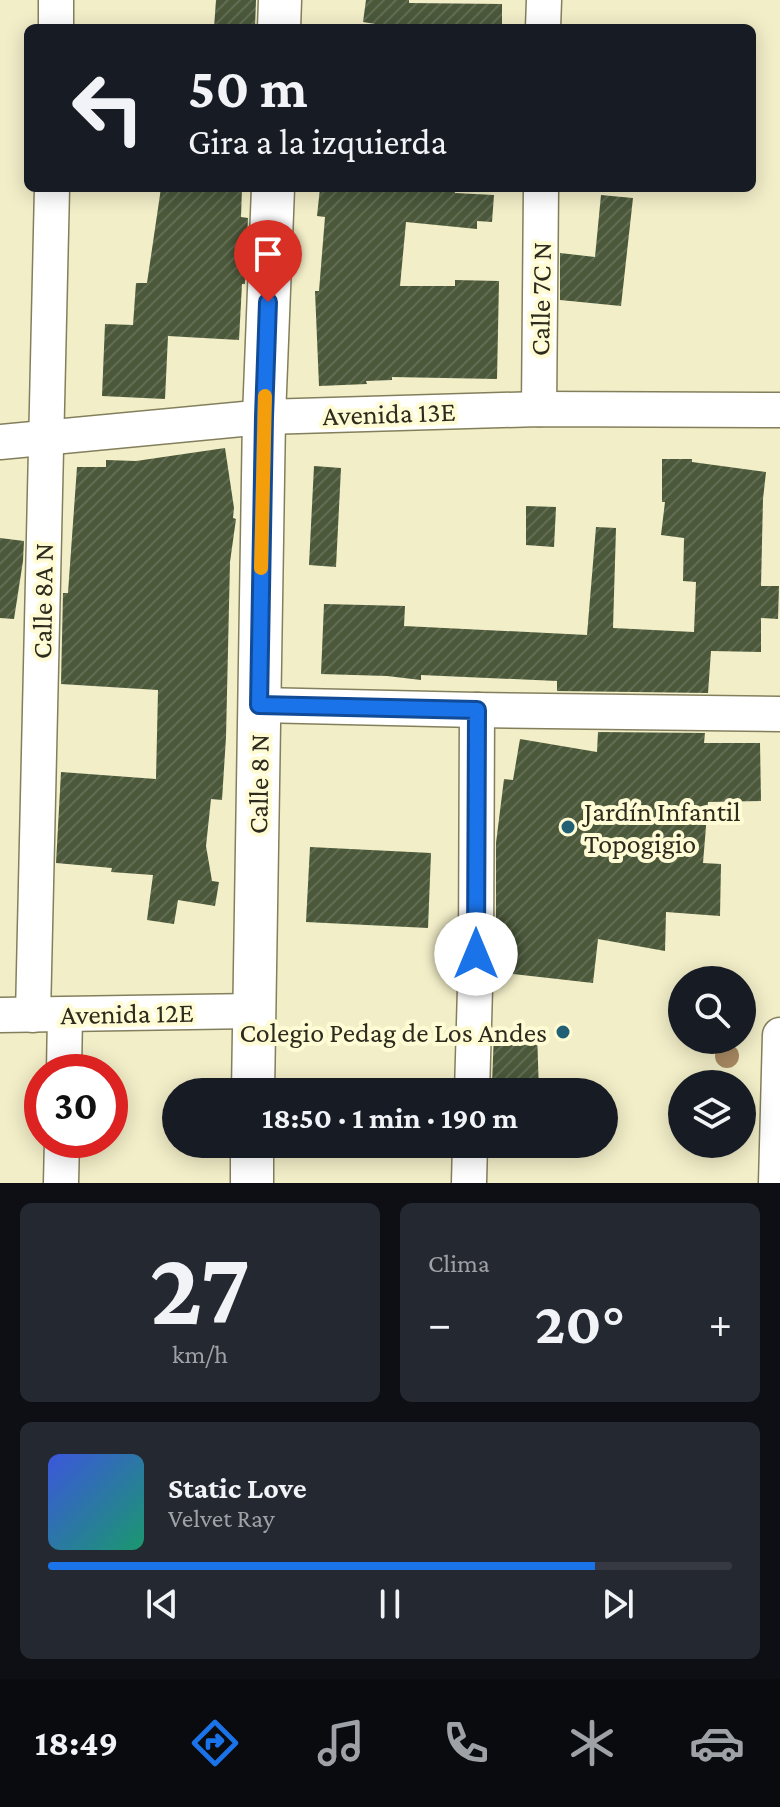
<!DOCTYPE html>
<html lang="es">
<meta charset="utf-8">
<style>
body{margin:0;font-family:"Crimson Pro",serif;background:#242831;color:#f1f3f6;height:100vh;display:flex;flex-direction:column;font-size:30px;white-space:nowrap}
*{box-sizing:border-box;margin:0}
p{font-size:26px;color:#9ea1a6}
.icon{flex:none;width:44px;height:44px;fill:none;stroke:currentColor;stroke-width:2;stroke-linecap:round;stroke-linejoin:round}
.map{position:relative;height:1183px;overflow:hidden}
.details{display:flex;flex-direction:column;gap:20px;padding:20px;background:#0d0f14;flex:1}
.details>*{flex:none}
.top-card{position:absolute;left:24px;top:24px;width:732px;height:168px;border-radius:12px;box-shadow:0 4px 20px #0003;background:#171b24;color:#f1f3f6;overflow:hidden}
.fabs{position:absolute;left:668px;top:966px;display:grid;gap:16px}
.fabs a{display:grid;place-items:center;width:88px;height:88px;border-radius:50%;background:#171b24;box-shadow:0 4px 20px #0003;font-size:40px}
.speed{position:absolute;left:24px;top:1054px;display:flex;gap:16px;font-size:40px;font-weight:700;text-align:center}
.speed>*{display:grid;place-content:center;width:104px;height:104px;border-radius:50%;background:#171b24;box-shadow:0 4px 20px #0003;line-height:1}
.speed .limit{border:12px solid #d22;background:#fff;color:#111}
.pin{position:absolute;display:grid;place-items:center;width:68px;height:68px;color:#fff;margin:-82px -34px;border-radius:50% 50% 50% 0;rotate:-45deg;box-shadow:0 0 8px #0007}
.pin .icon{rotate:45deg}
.me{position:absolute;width:88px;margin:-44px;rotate:0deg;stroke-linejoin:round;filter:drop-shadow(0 0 6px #0008)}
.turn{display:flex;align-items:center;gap:28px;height:168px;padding:0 32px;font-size:36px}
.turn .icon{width:104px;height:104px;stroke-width:2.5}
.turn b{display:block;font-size:56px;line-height:68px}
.big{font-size:60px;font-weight:700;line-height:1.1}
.details .tile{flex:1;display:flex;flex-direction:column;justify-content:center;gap:12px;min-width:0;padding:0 28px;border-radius:12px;background:#242831}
.details .dial{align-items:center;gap:0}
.dial b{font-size:104px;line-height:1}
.song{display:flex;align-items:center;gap:24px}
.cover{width:96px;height:96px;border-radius:12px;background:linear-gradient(135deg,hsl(230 70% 55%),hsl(160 70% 35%))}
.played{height:8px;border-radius:4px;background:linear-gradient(90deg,#1a73e8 80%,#363941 80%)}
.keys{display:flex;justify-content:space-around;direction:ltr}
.heat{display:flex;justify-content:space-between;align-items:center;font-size:44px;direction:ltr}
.details .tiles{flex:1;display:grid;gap:20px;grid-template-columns:1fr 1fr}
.tile:last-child{grid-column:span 2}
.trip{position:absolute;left:162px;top:1078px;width:456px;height:80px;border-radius:40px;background:#171b24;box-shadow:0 4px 20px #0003;font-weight:700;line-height:80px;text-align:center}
.tab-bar{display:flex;height:128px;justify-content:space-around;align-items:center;background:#090b0e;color:#9ea1a6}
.tab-bar .icon{width:56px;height:56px}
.tab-bar .on{color:#1a73e8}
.tab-bar b{font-size:36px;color:#f1f3f6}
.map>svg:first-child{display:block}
</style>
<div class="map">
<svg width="780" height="1183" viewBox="0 0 780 1183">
<defs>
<pattern id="building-hatch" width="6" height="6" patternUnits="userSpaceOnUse" patternTransform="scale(2)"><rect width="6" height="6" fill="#4b583a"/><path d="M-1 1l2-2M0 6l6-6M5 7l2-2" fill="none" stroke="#626d54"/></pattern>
</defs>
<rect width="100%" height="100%" fill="#f2eec8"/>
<g fill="url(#building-hatch)">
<path d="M216,0H256L255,28H214Z"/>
<path d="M366,0H409V3L502,4V28H400L363,22Z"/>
<path d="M161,188H242L241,217L248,218L245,284H242L239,340L168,336L165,399L102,396L105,324L133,325L136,283H147Z"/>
<path d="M320,188H455V193L494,195L492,222L477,221V229L406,222L400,286H455V280L499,281L497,379L392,377V380L366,381L367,384L319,386L315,291H319L325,217L317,216Z"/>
<path d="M601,195L633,198L621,306L560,300V253L595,257Z"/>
<path d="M225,448L234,508L233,518L236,519L230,562L226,737L222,800L211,799L206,846L212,881L219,882L215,906L178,900L174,924L147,920L153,875L111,872L112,868L56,863L61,772L156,779L158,690L61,684L63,593H68L77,467H106V460L136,461Z"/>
<path d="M662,459H692V462L766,472L763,499L761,586H779L778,619L761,618V652L711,651L708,693L557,691V681L421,675V680L387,676L321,674L324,604L405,606L404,626L587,635L596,527L616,528L613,628L694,632L696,582L683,581L684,538L661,535L665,502H662Z"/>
<path d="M314,466L341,468L336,567L309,565Z"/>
<path d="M526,506L556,507L554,547L526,545Z"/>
<path d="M0,538L24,541L23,561L14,619L0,618Z"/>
<path d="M598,732L705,733L704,743H760L761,801L708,802L703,863L721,864L720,916L666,912L665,951L598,939L593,983L513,974L516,944L496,942V843L504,779L513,780L520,739L597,752Z"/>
<path d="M310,847L431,853L428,928L306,922Z"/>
<path d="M494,1032H537L539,1092H496V1085L492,1084Z"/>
</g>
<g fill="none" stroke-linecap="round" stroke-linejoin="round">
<g stroke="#837f5c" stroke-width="37">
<g id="minor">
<path d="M56,28V0"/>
<path d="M543,28L544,0"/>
<path d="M539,409L541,188"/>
<path d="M0,442L264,417L539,409L780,410"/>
<path d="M259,705L477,710L780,714"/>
<path d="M0,1015L253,1011"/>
<path d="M33,1015L52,188"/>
<path d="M64,1072L65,1015"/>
<path d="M472,1092L476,954L477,710"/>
<path d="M61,1183L62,1140"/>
<path d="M469,1183L470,1144"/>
<path d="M776,1183L780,1035"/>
</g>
</g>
<g stroke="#837f5c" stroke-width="45">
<g id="tertiary">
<path d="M279,28L280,0"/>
<path d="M253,1092L264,417L273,188"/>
<path d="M252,1183V1144"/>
</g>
</g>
<use href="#minor" stroke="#fff" stroke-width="34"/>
<use href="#tertiary" stroke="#fff" stroke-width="42"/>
</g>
<circle fill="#a88962" cx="727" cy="1056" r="12"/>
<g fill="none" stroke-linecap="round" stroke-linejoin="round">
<g stroke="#114b97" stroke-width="20">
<path id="route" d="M268,302L264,417L259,705L477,710L476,954"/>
</g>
<use href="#route" stroke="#1a73e8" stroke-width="14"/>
<path stroke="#f59e0b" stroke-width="14" d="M261,568L265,396"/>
</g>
<g fill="#226076" stroke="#fffcd5" stroke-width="3">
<circle cx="568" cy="827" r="8"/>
<circle cx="563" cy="1032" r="8"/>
</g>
<g text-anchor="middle" stroke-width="8" stroke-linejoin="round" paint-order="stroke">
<g font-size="28" fill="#2d2b1d" stroke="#fffcd5">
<text transform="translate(540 299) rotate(-89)" y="10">Calle 7C N</text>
<text transform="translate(389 413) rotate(-2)" y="10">Avenida 13E</text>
<text transform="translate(42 601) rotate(-89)" y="10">Calle 8A N</text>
<text transform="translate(258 784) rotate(-89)" y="10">Calle 8 N</text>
<text transform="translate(127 1013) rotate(-1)" y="10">Avenida 12E</text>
</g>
<g font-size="28" fill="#2d2b1d" stroke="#fffcd5" text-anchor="start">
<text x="584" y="821">Jardín Infantil<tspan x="584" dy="32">Topogigio</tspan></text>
<text x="547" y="1042" text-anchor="end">Colegio Pedag de Los Andes</text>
</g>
</g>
</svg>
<div class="fabs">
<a><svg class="icon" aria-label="search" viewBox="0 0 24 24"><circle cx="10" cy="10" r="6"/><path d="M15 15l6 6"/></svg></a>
<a><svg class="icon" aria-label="layers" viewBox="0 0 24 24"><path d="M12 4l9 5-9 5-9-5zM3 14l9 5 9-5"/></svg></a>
</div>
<div class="speed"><div class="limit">30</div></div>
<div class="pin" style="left:268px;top:302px;background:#d93025"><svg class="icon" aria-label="arrive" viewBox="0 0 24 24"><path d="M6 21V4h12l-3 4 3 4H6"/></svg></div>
<svg class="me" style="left:476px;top:954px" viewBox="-20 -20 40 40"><circle r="19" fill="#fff"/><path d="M0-13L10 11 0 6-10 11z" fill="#1a73e8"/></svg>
<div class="trip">18:50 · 1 min · 190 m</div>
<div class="top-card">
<div class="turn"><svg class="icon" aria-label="left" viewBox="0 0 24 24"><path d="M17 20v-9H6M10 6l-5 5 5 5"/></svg><div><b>50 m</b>Gira a la izquierda</div></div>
</div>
</div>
<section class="details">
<div class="tiles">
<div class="tile dial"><b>27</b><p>km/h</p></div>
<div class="tile"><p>Clima</p>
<div class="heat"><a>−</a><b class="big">20°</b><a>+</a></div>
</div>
<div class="tile">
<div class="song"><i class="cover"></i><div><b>Static Love</b><p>Velvet Ray</p></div></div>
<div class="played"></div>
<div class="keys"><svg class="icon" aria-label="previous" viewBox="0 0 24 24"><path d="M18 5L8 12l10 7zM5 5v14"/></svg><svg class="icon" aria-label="pause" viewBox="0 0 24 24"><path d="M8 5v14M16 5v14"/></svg><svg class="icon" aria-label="next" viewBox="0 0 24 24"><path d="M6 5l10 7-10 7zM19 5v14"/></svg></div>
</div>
</div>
</section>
<nav class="tab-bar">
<b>18:49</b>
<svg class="icon on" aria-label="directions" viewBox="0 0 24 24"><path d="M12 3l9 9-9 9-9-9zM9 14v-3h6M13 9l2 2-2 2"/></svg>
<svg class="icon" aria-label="music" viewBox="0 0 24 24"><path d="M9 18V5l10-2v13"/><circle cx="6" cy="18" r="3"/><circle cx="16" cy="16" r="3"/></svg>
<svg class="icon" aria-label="phone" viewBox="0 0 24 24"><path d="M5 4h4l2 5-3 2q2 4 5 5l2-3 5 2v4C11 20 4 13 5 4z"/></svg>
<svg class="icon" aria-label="climate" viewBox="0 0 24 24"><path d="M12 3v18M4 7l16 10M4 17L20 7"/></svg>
<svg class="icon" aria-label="car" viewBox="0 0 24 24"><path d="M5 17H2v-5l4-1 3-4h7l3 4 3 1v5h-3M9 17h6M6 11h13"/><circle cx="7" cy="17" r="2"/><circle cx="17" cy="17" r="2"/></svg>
</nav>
